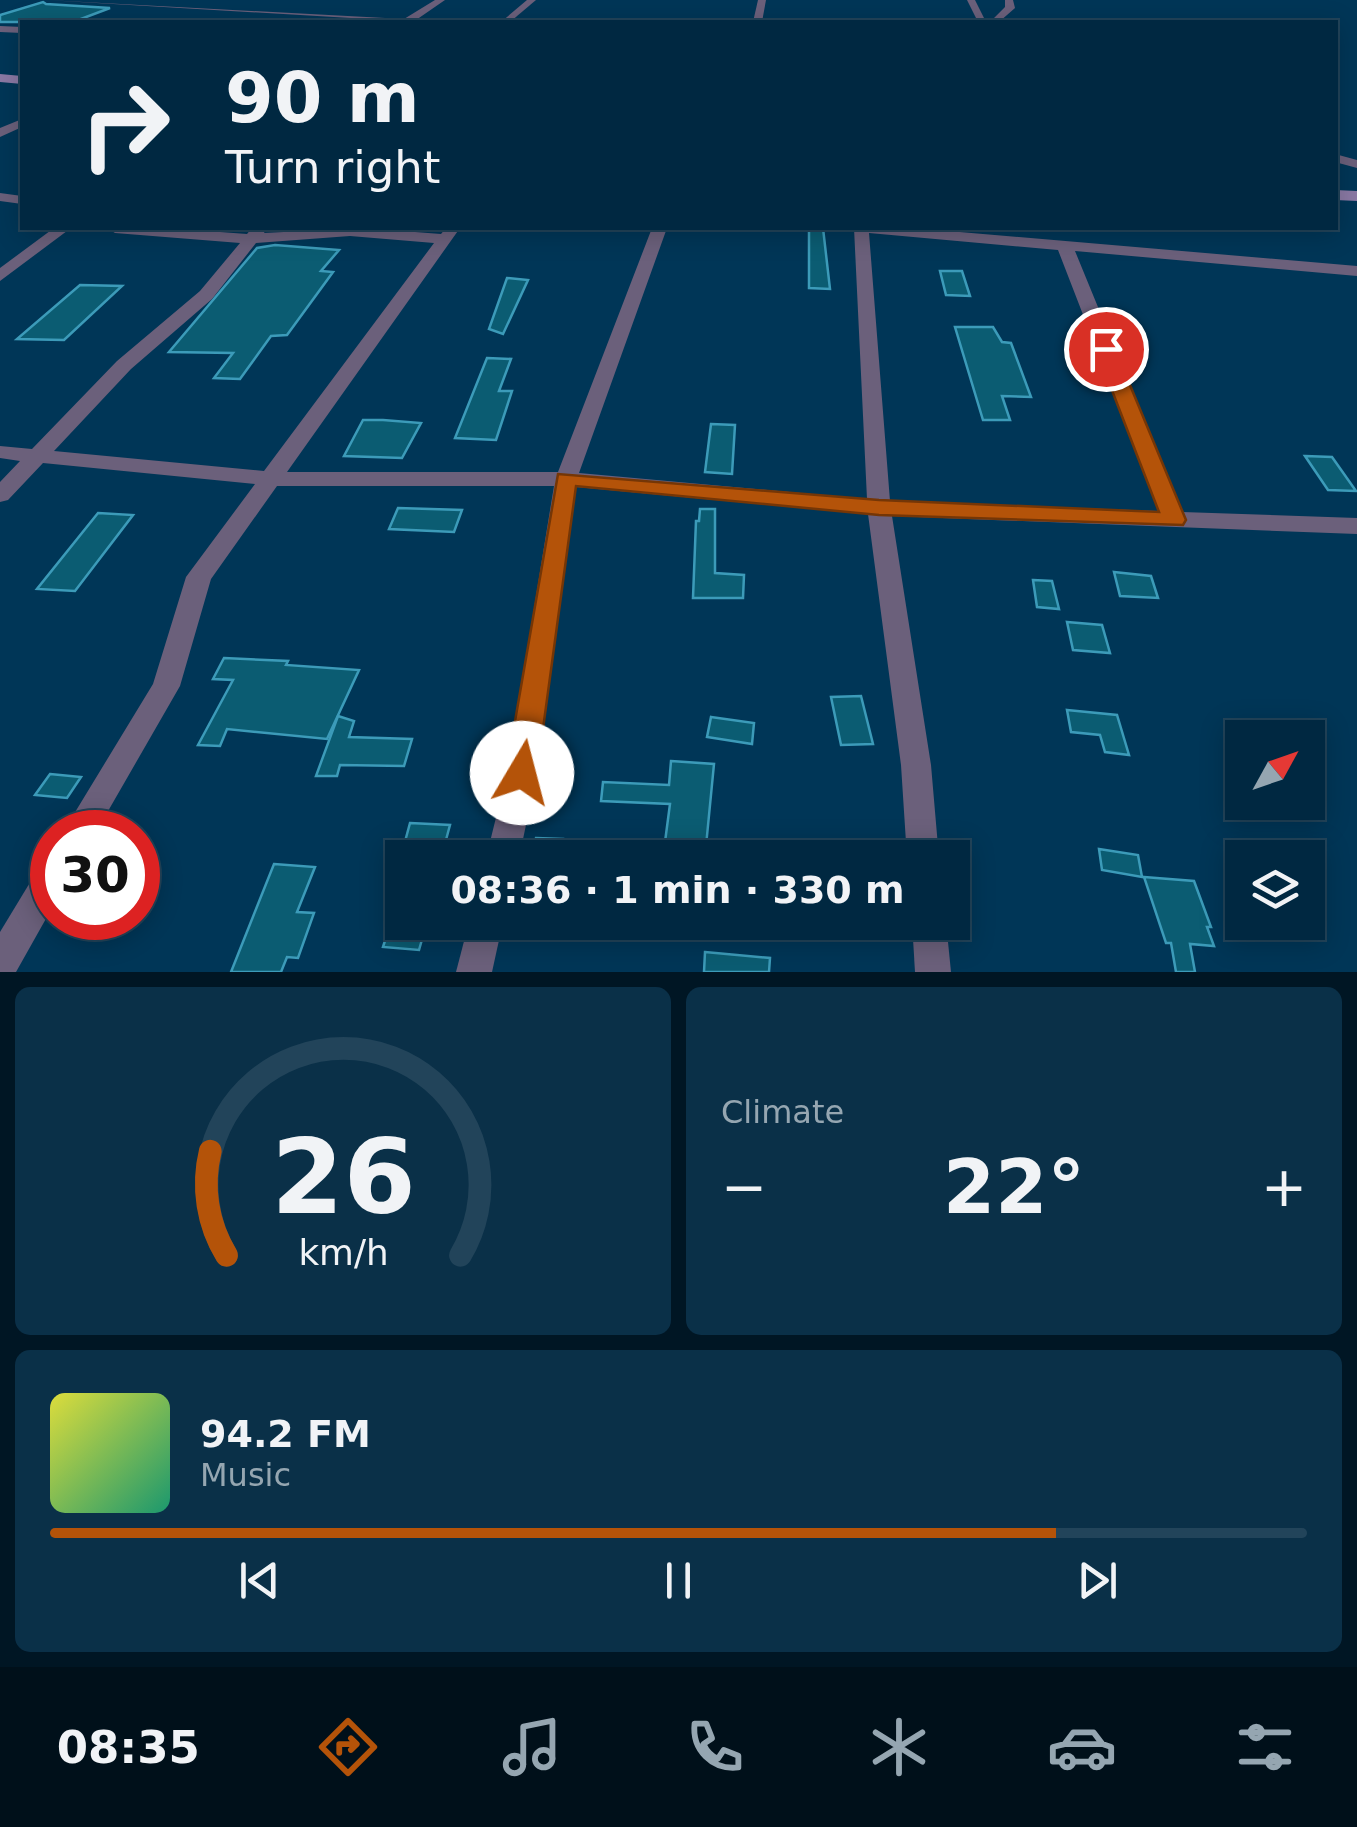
<!DOCTYPE html>
<meta charset="utf-8">
<style>
body{margin:0;font-family:"DejaVu Sans",sans-serif;background:#0a3048;color:#f1f3f6;height:100vh;display:flex;flex-direction:column;font-size:38px;white-space:nowrap}
*{box-sizing:border-box;margin:0}
p{font-size:32px;color:#95a6b1}
.icon{flex:none;width:55px;height:55px;fill:none;stroke:currentColor;stroke-width:2;stroke-linecap:round;stroke-linejoin:round}
.map{position:relative;height:972px;overflow:hidden}
.panel{display:flex;flex-direction:column;gap:15px;padding:15px;background:#001624;flex:1}
.panel>*{flex:none}
.hud{position:absolute;left:20px;top:20px;width:1318px;height:210px;border-radius:0px;box-shadow:0 5px 25px #0003,0 0 0 2px #22445a;background:#002841;color:#f1f3f6;overflow:hidden}
.needle{width:65px;rotate:50deg}
.buttons{position:absolute;left:1225px;top:720px;display:grid;gap:20px}
.buttons a{display:grid;place-items:center;width:100px;height:100px;border-radius:0px;background:#002841;box-shadow:0 5px 25px #0003,0 0 0 2px #22445a;font-size:50px}
.speed{position:absolute;left:30px;top:810px;display:flex;gap:20px;font-size:50px;font-weight:700;text-align:center}
.speed>*{display:grid;place-content:center;width:130px;height:130px;border-radius:50%;background:#002841;box-shadow:0 5px 25px #0003,0 0 0 2px #22445a;line-height:1}
.speed .limit{border:15px solid #d22;background:#fff;color:#111}
.pin{position:absolute;display:grid;place-items:center;width:85px;height:85px;color:#fff;margin:-42px;border:5px solid #fff;border-radius:50%;box-shadow:0 2px 10px #0007}
.me{position:absolute;width:110px;margin:-55px;rotate:8deg;stroke-linejoin:round;filter:drop-shadow(0 0 8px #0008)}
.turn{display:flex;align-items:center;gap:35px;height:210px;padding:0 40px;font-size:45px}
.turn .icon{width:130px;height:130px;stroke-width:2.5}
.turn b{display:block;font-size:70px;line-height:85px}
.big{font-size:75px;font-weight:700;line-height:1.1}
.panel .tile{flex:1;display:flex;flex-direction:column;justify-content:center;gap:15px;min-width:0;padding:0 35px;border-radius:15px;background:#0a3048}
.panel .dial{align-items:center;gap:0}
.dial svg{height:260px;overflow:visible;fill:none;stroke:#22445a;stroke-width:7;stroke-linecap:round;text-anchor:middle}
.dial text{fill:#f1f3f6;stroke:none}
.song{display:flex;align-items:center;gap:30px}
.cover{width:120px;height:120px;border-radius:15px;background:linear-gradient(135deg,hsl(60 70% 55%),hsl(160 70% 35%))}
.played{height:10px;border-radius:5px;background:linear-gradient(90deg,#b45309 80%,#22445a 80%)}
.keys{display:flex;justify-content:space-around;direction:ltr}
.heat{display:flex;justify-content:space-between;align-items:center;font-size:55px;direction:ltr}
.panel .tiles{flex:1;display:grid;gap:15px;grid-template-columns:1fr 1fr}
.tile:last-child{grid-column:span 2}
.trip{position:absolute;left:385px;top:840px;width:585px;height:100px;border-radius:0px;background:#002841;box-shadow:0 5px 25px #0003,0 0 0 2px #22445a;font-weight:700;line-height:100px;text-align:center}
.tabs{display:flex;height:160px;justify-content:space-around;align-items:center;background:#00101a;color:#95a6b1}
.tabs .icon{width:70px;height:70px}
.tabs .selected{color:#b45309}
.tabs b{font-size:45px;color:#f1f3f6}
.map>svg:first-child{display:block}
</style>
<div class="map">
<svg width="1357" height="972" viewBox="0 0 1357 972">
<rect width="100%" height="100%" fill="#003657"/>
<g fill="#0b5c72" stroke="#3c9bb9" stroke-width="2.5">
<path d="M43,2L46,4L110,8L73,22H0V15Z"/>
<path d="M809,228H823L830,289L809,288Z"/>
<path d="M275,245L339,250L321,271L333,272L287,335L271,336L240,379L214,378L233,353L169,352L257,248Z"/>
<path d="M940,271H962L970,296L946,295Z"/>
<path d="M507,278L528,280L503,334L489,329Z"/>
<path d="M80,285L122,286L64,340L17,339Z"/>
<path d="M955,327H993L1002,342L1011,343L1031,397L1002,396L1010,420H983Z"/>
<path d="M487,358L511,359L499,391H512L496,440L455,438Z"/>
<path d="M363,420H383L421,423L402,458L344,456Z"/>
<path d="M711,424L735,425L732,474L705,472Z"/>
<path d="M1305,456L1332,457L1356,491L1328,490Z"/>
<path d="M398,508L462,510L454,532L389,529Z"/>
<path d="M700,509H715V573L744,575L743,598H693L696,521H699Z"/>
<path d="M98,513L133,515L75,591L37,589Z"/>
<path d="M1114,572L1151,576L1158,598L1120,596Z"/>
<path d="M1033,580L1052,581L1059,609L1037,607Z"/>
<path d="M1067,622L1102,625L1110,653L1073,650Z"/>
<path d="M224,658L288,661L286,665L359,670L327,739L227,729L220,746L198,745L233,680L213,679Z"/>
<path d="M861,696L873,744L841,745L831,697Z"/>
<path d="M1067,710L1117,715L1129,755L1105,752L1100,735L1071,732Z"/>
<path d="M338,716L354,721L349,737L412,739L404,766L340,765L337,776H316Z"/>
<path d="M711,717L754,723L752,744L707,737Z"/>
<path d="M671,761L714,764L706,846L665,842L670,804L601,801L603,782L669,785Z"/>
<path d="M50,774L81,777L67,798L35,795Z"/>
<path d="M410,823L450,825L443,851L403,849Z"/>
<path d="M536,838L563,839L560,858H533Z"/>
<path d="M1099,849L1138,855L1142,877L1102,870Z"/>
<path d="M274,864L315,867L297,912L314,913L298,958L287,957L281,972H231Z"/>
<path d="M1144,877L1194,881L1211,927H1207L1214,946L1190,944L1195,972H1176L1171,943H1166Z"/>
<path d="M391,922H427L419,950L383,947Z"/>
<path d="M705,952L770,958L769,972H704Z"/>
</g>
<g fill="none" stroke-linecap="round" stroke-linejoin="round">
<g fill="#6b607b" fill-rule="evenodd">
<path d="M46,0L404,19L435,0H445L416,20L418,22Z"/>
<path d="M527,0H536L510,22H501Z"/>
<path d="M758,0H766L762,22H753Z"/>
<path d="M967,0H975L986,22H978Z"/>
<path d="M1005,0H1013L1015,8L999,22H990L1005,7Z"/>
<path d="M0,26L22,27V33L0,32Z"/>
<path d="M22,119V127L0,137V128Z"/>
<path d="M1335,154L1357,160V168L1335,162Z"/>
<path d="M0,193L22,196V204L0,201Z"/>
<path d="M54,228H71L0,281V268Z"/>
<path d="M107,228H166L247,234L252,228H267L264,233L363,228L441,234L446,228H460L287,472H558L652,228H667L579,473L867,499L854,228H913L1357,266V276L1075,251L1182,512L1357,518V534L892,516L931,765L939,858H907L901,765L868,514L576,487L537,773L519,858H486L507,773L554,486H277L211,579L180,686L96,832H63L153,684L186,577L255,484L43,463L8,500L0,502V482L20,461L0,458V446L32,449L117,361L200,291L240,243L115,233ZM869,233L1058,250L1159,511L890,501ZM350,236L434,243L264,471L54,451L131,369L212,299L256,243Z"/>
<path d="M52,861V908L16,972H0V932L40,866Z"/>
<path d="M469,922H503L492,972H456Z"/>
<path d="M912,922H946L951,972H915Z"/>
</g>
<g fill="#8a79a4" fill-rule="evenodd">
<path d="M0,74L22,76V84L0,82Z"/>
<path d="M1335,190L1357,191V201L1335,200Z"/>
</g>
</g>
<path fill="#b45309" stroke="#753606" stroke-width="2.5" d="M1106,344L1115,349L1186,520L1183,525L879,515L576,486L537,773L533,783L522,786L511,783L506,773L558,474L879,500L1159,512L1096,349Z"/>
</svg>
<div class="buttons">
<a><svg class="needle" viewBox="-14 -14 28 28"><path d="M0-13l5 13h-10z" fill="#e53935"/><path d="M0 13l5-13h-10z" fill="#95a6b1"/></svg></a>
<a><svg class="icon" aria-label="layers" viewBox="0 0 24 24"><path d="M12 4l9 5-9 5-9-5zM3 14l9 5 9-5"/></svg></a>
</div>
<div class="speed"><div class="limit">30</div></div>
<div class="pin" style="left:1106px;top:349px;background:#d93025"><svg class="icon" aria-label="arrive" viewBox="0 0 24 24"><path d="M6 21V4h12l-3 4 3 4H6"/></svg></div>
<svg class="me" style="left:522px;top:773px" viewBox="-20 -20 40 40"><circle r="19" fill="#fff"/><path d="M0-13L10 11 0 6-10 11z" fill="#b45309"/></svg>
<div class="trip">08:36 · 1 min · 330 m</div>
<div class="hud">
<div class="turn"><svg class="icon" aria-label="right" viewBox="0 0 24 24"><path d="M7 20v-9h11M14 6l5 5-5 5"/></svg><div><b>90 m</b>Turn right</div></div>
</div>
</div>
<section class="panel">
<div class="tiles">
<div class="tile dial"><svg viewBox="0 0 100 80">
<path d="M14 69A42 42 0 1 1 86 69"/>
<path d="M14 69A42 42 0 0 1 9 37" stroke="#b45309"/>
<text x="50" y="56" font-size="32" font-weight="700">26</text>
<text x="50" y="72" font-size="11">km/h</text>
</svg></div>
<div class="tile"><p>Climate</p>
<div class="heat"><a>−</a><b class="big">22°</b><a>+</a></div>
</div>
<div class="tile">
<div class="song"><i class="cover"></i><div><b>94.2 FM</b><p>Music</p></div></div>
<div class="played"></div>
<div class="keys"><svg class="icon" aria-label="previous" viewBox="0 0 24 24"><path d="M18 5L8 12l10 7zM5 5v14"/></svg><svg class="icon" aria-label="pause" viewBox="0 0 24 24"><path d="M8 5v14M16 5v14"/></svg><svg class="icon" aria-label="next" viewBox="0 0 24 24"><path d="M6 5l10 7-10 7zM19 5v14"/></svg></div>
</div>
</div>
</section>
<nav class="tabs">
<b>08:35</b>
<svg class="icon selected" aria-label="directions" viewBox="0 0 24 24"><path d="M12 3l9 9-9 9-9-9zM9 14v-3h6M13 9l2 2-2 2"/></svg>
<svg class="icon" aria-label="music" viewBox="0 0 24 24"><path d="M9 18V5l10-2v13"/><circle cx="6" cy="18" r="3"/><circle cx="16" cy="16" r="3"/></svg>
<svg class="icon" aria-label="phone" viewBox="0 0 24 24"><path d="M5 4h4l2 5-3 2q2 4 5 5l2-3 5 2v4C11 20 4 13 5 4z"/></svg>
<svg class="icon" aria-label="climate" viewBox="0 0 24 24"><path d="M12 3v18M4 7l16 10M4 17L20 7"/></svg>
<svg class="icon" aria-label="car" viewBox="0 0 24 24"><path d="M5 17H2v-5l4-1 3-4h7l3 4 3 1v5h-3M9 17h6M6 11h13"/><circle cx="7" cy="17" r="2"/><circle cx="17" cy="17" r="2"/></svg>
<svg class="icon" aria-label="filters" viewBox="0 0 24 24"><path d="M4 7h16M4 17h16"/><circle cx="9" cy="7" r="2"/><circle cx="15" cy="17" r="2"/></svg>
</nav>
